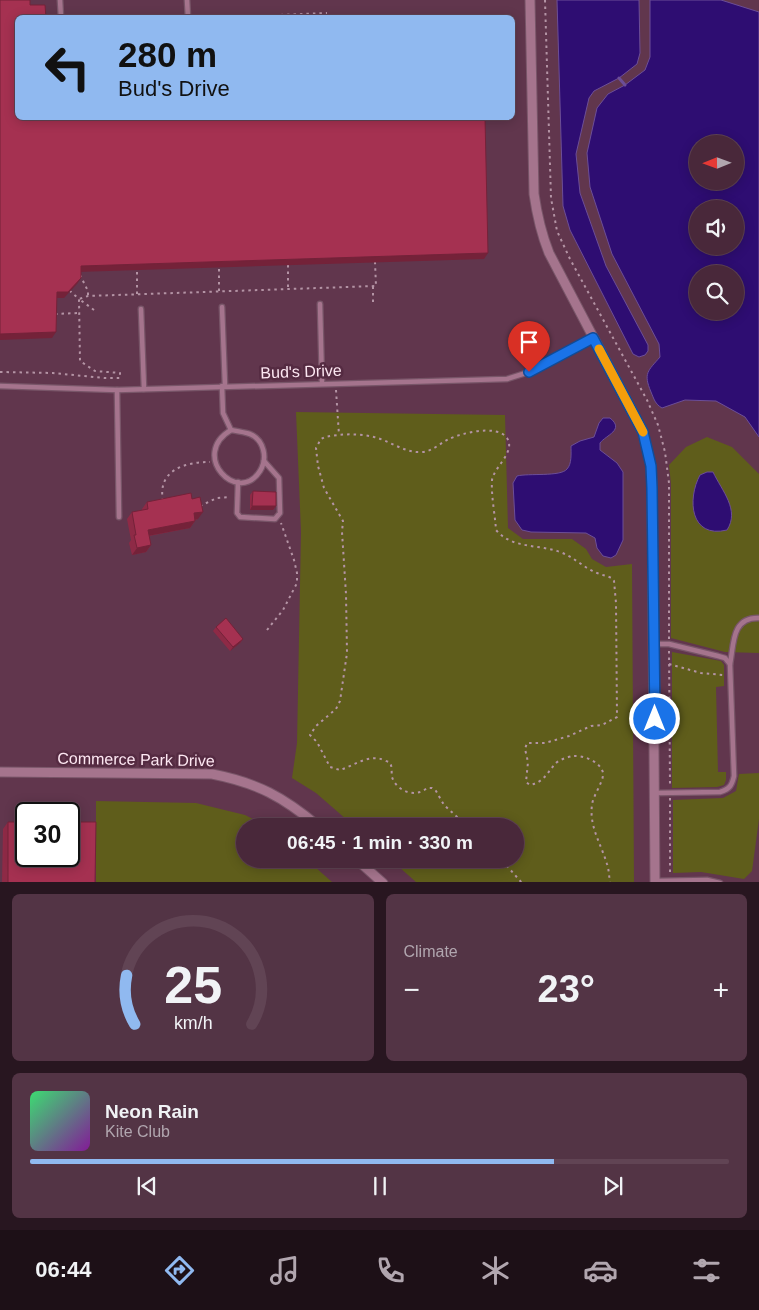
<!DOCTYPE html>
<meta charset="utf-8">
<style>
body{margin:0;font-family:Helvetica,sans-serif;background:#533445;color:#f1f3f6;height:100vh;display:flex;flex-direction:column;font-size:19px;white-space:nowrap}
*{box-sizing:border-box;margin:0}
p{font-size:16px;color:#b1a6af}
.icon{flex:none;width:28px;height:28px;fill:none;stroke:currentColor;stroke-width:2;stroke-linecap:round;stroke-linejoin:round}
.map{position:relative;height:882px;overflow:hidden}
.drawer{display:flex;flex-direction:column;gap:12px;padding:12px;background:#281620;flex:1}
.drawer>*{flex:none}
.banner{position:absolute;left:15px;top:15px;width:500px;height:105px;border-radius:8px;box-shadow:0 2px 12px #0003,0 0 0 1px #614454;background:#90b9f0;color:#111;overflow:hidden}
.needle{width:32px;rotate:269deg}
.controls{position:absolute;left:689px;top:135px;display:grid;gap:10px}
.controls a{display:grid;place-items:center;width:55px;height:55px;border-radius:50%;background:#49283a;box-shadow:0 2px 12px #0003,0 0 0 1px #614454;font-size:25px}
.speed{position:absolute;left:15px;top:802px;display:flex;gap:10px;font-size:25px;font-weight:700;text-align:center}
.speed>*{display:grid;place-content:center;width:65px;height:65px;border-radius:50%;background:#49283a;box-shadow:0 2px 12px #0003,0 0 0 1px #614454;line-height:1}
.speed .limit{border:2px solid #111;border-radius:8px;background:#fff;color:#111}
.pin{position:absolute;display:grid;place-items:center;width:42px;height:42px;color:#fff;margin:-51px -21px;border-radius:50% 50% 50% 0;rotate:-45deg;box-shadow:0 0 5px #0007}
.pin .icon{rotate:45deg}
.me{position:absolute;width:55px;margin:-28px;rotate:0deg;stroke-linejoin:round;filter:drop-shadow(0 0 4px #0008)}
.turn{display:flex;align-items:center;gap:18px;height:105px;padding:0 20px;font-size:22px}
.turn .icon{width:65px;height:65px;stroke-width:2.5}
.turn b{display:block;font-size:35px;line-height:42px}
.big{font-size:38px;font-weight:800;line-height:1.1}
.drawer .card{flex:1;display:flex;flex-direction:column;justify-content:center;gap:8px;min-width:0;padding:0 18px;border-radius:8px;background:#533445}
.drawer .dial{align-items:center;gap:0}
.dial svg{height:130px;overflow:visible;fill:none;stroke:#614454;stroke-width:7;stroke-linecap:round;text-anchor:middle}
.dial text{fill:#f1f3f6;stroke:none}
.song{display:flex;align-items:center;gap:15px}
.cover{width:60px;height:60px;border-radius:8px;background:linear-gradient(135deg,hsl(140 70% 55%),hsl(290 70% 35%))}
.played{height:5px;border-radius:2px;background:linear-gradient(90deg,#90b9f0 75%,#614454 75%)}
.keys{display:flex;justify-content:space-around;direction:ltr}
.heat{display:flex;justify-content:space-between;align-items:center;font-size:28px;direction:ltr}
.drawer .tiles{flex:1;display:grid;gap:12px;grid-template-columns:1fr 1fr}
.card:last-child{grid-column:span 2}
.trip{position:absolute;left:236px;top:818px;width:288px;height:50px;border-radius:25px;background:#49283a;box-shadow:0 2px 12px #0003,0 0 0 1px #614454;font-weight:800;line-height:50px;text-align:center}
.dock{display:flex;height:80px;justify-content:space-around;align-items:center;background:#1d1017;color:#b1a6af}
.dock .icon{width:35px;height:35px}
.dock .on{color:#90b9f0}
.dock b{font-size:22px;color:#f1f3f6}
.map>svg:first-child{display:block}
</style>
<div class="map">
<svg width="759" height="883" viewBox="0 0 759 883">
<rect width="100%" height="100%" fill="#61364d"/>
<g fill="#5f5d1b">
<path d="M296,412L505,415L508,528L523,539H572L586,549L592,559L606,567L632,564L634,882H416L390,859H515V826H354L316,793L292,778L297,743L301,532Z"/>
<path d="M707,437L732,447L759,474V653L725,652L671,638V484L669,465L686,447Z"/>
<path d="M672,652L721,661L724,665V686L716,687L718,772H726V780L724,785L717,787L672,788Z"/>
<path d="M759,773V819L752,871L744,879L701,872L673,873V800L723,798L736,791L739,774Z"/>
<path d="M96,801L196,803L245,815L267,826H245V859H306L332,882H96Z"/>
</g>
<g fill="#2e0d72" stroke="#6c4e98" fill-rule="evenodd">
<path d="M557,0H639L640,53L637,64L619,78L594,91L589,98L576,154L580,193L606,266L648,345V351L645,355L639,357L633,354L570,230L563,206Z"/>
<path d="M650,0H721L759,12V437L745,417L716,401L685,400L662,408C655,404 654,399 651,392C643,373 648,371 660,357L659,344L612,254L590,187L587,153L597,108L608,94L625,85L645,70L650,57ZM698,144H735V181H698ZM698,209H735V246H698ZM698,274H735V311H698Z"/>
<path d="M603,418H610C625,430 606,435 600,443V450L617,463L623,472V540L616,555L611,558L603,556L597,548L595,538L586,533L531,532L522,530L515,520L513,483L517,476C528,473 561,477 567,469C572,464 571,453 571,446L580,441L594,437L599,423Z"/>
<path d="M707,472H713C722,491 740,510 727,530C690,539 687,499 700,475Z"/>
</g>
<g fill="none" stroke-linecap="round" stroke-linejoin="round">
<path stroke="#6c4e98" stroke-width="3" d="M619,78L625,85"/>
<g stroke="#785568" stroke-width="7">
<g id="lane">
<path d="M60,0L61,18"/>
<path d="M187,0L188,18"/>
<path d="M320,304L322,383"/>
<path d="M222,307L225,386"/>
<path d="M141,309L144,389"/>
<path d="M0,386L117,390L507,379L529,372L593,338"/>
<path d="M222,386L223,413L231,430"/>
<path d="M117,390L119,517"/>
<path d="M231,430C237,431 244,432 250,434C264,440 268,458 260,471C238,506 189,455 231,430Z"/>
<path d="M238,482L237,513L240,517L275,519L280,513L279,478L264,461"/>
<path d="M654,644H669L718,656L725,658L730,664L734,776C732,785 730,789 720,792L655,793"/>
<path d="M730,664C734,645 731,617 759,618"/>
<path d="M655,881L707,880L720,883"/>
</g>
</g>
<g stroke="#785568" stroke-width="11">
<g id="street">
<path d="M530,0L534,194C537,215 541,233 549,253L643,432L651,466L652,488L655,883"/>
<path d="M0,772L212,774C258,783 283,797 318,826"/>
<path d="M356,859L383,883"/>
</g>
</g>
<g stroke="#b494a5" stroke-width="2" stroke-dasharray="2.5 4" stroke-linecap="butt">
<path d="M545,0L551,198L557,231L570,259L647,400L658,425L665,452L669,483V639"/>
<path d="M209,18L327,13"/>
<path d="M288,265V289"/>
<path d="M80,275L88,291V296"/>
<path d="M219,291V267"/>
<path d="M137,294V270"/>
<path d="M373,302V287"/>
<path d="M94,310L79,299L88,296L376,286L375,262"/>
<path d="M55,314L78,313"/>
<path d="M0,372L53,373L104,378H120V373L95,371L80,361L79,299L70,291"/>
<path d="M336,390L339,435"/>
<path d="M163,501C157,470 185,462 210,462"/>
<path d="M200,506L217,498L230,497"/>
<path d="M267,630L283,610L297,583V573L294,560L281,523"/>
<path d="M669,651L670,786"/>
<path d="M669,664L701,673L723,675"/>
<path d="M670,798V874"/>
<path d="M46,814V811"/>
<path d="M467,826L444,805L436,791L432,788H427C416,798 397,792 392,777C391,772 393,766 389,762C388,762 382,759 381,759C367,755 353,766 340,770L330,767L317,742L310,735L316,726L336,709L340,701L347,653L346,594L342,532L343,521L324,488L318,466L316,448L321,439L325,437C340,434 358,433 374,437C390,441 405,453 421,452C432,452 440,443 449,439C462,433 497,424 507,438C516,452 494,467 492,480C491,496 495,514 496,530C512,549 538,544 560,552C574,557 584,568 597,573C602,575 607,576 612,578L614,581L616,603L617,717L602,725L591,726L569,736L545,743H527L525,749L528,762L526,782L530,785C544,782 547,773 555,764C558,760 568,757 573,756C583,755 598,761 602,770C607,778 593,794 592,805C589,826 601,844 607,864C609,870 609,876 610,883"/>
<path d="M491,826H496"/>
<path d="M507,859V866L522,883"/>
</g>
<use href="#lane" stroke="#a5748d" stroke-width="4.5"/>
<use href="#street" stroke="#a5748d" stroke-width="9"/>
</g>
<g fill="#8e2a46">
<path d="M253,491L276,506L273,510H250V495Z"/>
<path d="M147,502L198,519L195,520V521L190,528L149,536L151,545L146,552L132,555L129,543L131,540L127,519L132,512L142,510V509Z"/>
<path d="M216,627L243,639L240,643L230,651L213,631Z"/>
<path d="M8,822L95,883H2L3,829Z"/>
</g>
<g fill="#742239">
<path d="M488,253L484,259L77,272L81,266Z"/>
<path d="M81,278L77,284L64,298H53L57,292Z"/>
<path d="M56,332L52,338L0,340V334Z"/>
<path d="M252,506H276L273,510H250Z"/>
<path d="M203,512L198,519L189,521L194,513Z"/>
<path d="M195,521L190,528L142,537L148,530Z"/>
<path d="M151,545L146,552L132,555L137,548Z"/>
<path d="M243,639L240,643L230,651L233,647Z"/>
</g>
<g fill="#a53151" stroke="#742239">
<path d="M0,0H30V5H45L46,18H18V118H485L488,253L81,266V278L68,292H57L56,332L0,334Z"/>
<path d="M253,491L276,492V506H252Z"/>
<path d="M191,493L192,499L200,497L203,512L194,513L195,521L148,530L151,545L137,548L134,535H136L132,512L148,509L147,502Z"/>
<path d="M226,618L243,639L233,647L216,627Z"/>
<path d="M8,822H26V856H69V822H96L95,883H8Z"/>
</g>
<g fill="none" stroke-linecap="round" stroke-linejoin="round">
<g stroke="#114b97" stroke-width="12">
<path id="route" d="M529,372L593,338L643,432L651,466L652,488L655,719"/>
</g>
<use href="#route" stroke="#1a73e8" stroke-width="9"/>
<path stroke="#f59e0b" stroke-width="9" d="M599,349L643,432"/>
</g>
<g text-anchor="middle" stroke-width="5" stroke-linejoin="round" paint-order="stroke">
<g font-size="16" fill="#fde7f2" stroke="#552b42">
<text transform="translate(301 371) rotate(-2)" y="6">Bud's Drive</text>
<text transform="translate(136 759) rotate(1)" y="6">Commerce Park Drive</text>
</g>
</g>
</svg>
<div class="controls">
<a><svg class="needle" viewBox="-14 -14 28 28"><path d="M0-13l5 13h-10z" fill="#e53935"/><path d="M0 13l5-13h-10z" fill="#b1a6af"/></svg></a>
<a><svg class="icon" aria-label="sound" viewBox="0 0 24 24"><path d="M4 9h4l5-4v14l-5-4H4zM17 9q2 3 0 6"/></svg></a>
<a><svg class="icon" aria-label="search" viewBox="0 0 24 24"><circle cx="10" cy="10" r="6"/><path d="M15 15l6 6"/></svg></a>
</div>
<div class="speed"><div class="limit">30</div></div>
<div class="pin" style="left:529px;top:372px;background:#d93025"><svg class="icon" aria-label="arrive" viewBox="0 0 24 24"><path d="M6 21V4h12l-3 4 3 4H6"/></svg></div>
<svg class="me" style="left:655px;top:719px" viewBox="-20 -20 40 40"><circle r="17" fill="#1a73e8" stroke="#fff" stroke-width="3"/><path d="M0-11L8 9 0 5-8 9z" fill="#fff"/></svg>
<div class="trip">06:45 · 1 min · 330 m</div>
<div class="banner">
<div class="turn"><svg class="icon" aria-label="left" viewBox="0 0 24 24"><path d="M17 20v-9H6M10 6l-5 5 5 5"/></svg><div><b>280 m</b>Bud's Drive</div></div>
</div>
</div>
<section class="drawer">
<div class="tiles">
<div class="card dial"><svg viewBox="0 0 100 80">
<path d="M14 69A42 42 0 1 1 86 69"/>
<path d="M14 69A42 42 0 0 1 9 39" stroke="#90b9f0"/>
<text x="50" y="56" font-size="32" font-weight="700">25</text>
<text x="50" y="72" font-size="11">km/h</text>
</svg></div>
<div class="card"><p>Climate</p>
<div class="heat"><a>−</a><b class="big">23°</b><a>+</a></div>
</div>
<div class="card">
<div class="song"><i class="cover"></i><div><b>Neon Rain</b><p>Kite Club</p></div></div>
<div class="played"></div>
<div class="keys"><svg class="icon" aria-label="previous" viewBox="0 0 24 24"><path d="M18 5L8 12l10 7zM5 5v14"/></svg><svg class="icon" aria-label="pause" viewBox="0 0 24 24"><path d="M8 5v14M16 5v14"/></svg><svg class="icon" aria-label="next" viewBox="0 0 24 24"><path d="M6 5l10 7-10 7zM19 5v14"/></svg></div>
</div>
</div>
</section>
<nav class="dock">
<b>06:44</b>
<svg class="icon on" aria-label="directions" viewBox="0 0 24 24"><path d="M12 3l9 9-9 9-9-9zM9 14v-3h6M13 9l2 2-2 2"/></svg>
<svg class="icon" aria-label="music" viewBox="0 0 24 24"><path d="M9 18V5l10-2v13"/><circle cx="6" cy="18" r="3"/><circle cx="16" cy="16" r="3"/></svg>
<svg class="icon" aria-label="phone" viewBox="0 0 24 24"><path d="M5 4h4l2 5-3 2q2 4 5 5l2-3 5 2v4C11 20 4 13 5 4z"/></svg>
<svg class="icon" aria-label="climate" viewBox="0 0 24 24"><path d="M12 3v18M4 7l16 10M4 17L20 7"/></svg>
<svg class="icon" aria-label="car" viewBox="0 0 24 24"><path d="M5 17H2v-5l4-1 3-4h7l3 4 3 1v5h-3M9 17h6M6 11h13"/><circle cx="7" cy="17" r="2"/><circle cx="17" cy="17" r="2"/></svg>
<svg class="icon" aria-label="filters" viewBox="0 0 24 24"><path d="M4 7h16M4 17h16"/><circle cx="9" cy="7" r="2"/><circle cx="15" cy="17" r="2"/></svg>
</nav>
